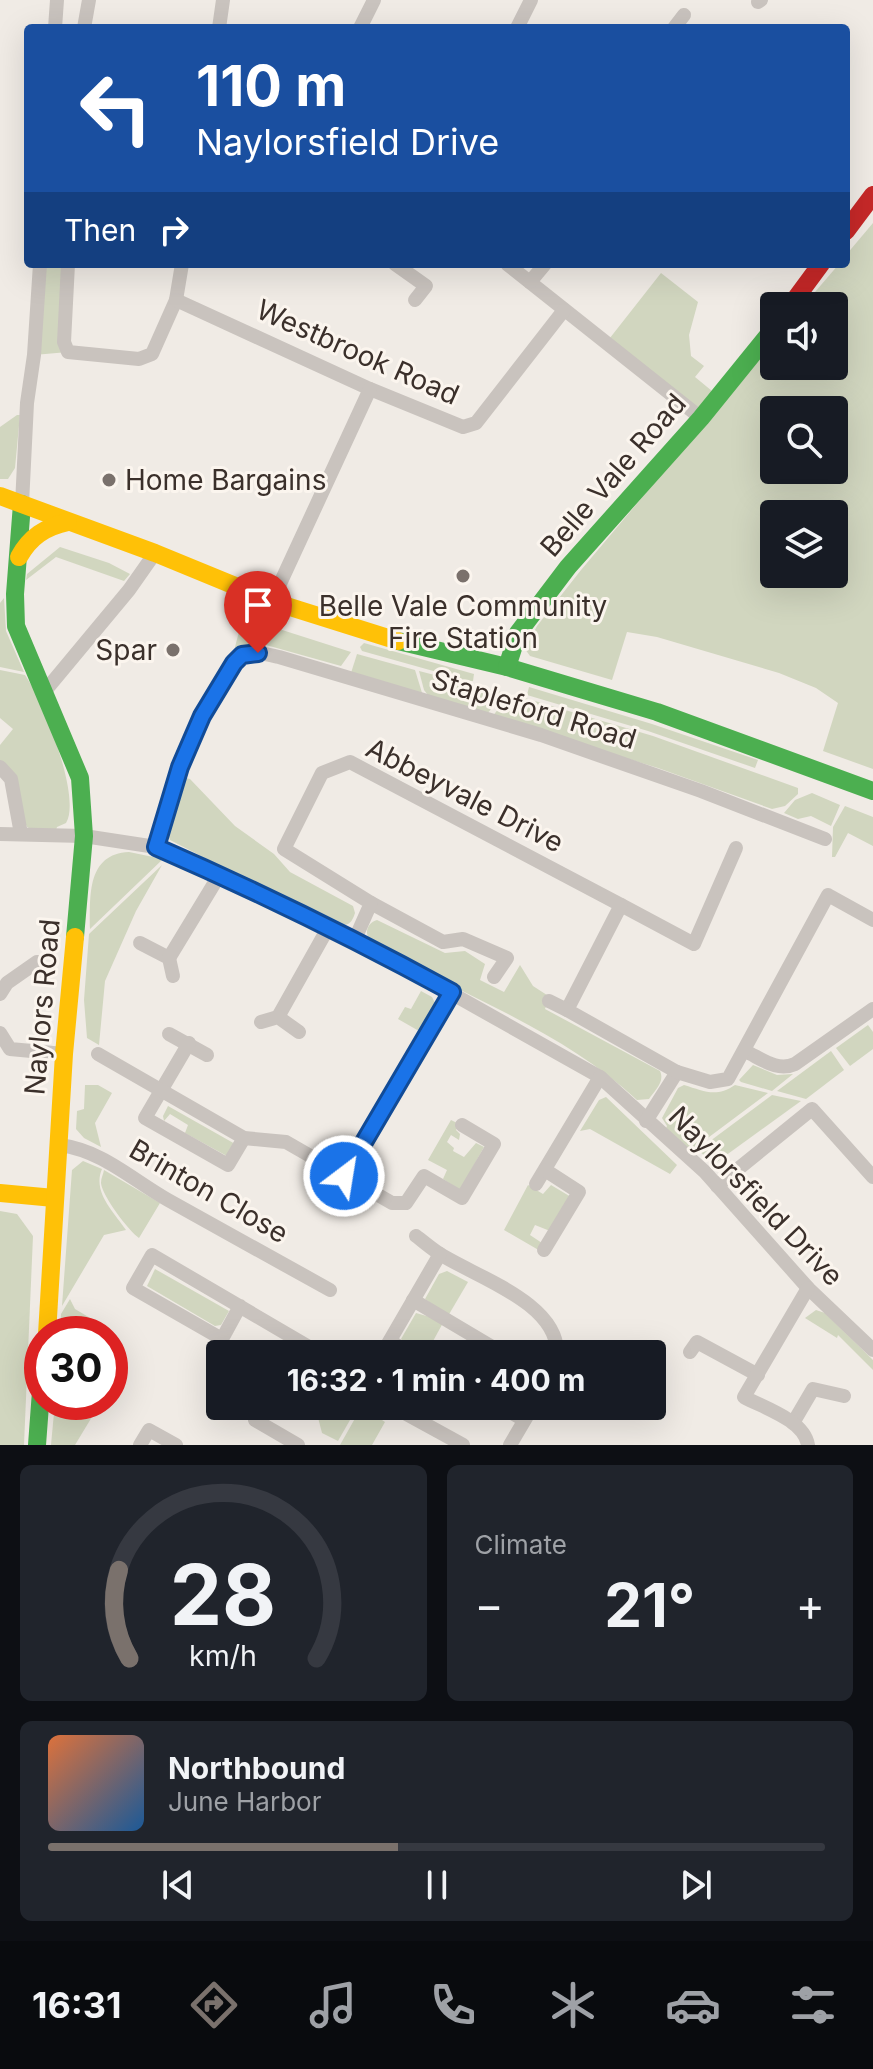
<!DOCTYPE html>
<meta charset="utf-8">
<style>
body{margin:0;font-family:Inter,sans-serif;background:#20242c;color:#f1f3f6;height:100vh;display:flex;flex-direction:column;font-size:30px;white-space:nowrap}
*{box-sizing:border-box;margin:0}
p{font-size:26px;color:#9ea1a6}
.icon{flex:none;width:44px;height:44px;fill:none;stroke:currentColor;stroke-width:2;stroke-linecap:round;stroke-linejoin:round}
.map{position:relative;height:1445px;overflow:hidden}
.details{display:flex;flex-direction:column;gap:20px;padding:20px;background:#0d0f14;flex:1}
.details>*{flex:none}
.guide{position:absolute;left:24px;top:24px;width:826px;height:244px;border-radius:8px;box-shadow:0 8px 32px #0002;background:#1a4fa0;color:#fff;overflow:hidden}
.tools{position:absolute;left:760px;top:292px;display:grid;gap:16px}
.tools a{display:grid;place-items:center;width:88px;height:88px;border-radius:8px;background:#171b24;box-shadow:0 8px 32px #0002;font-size:40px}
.speed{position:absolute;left:24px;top:1316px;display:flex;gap:16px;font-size:40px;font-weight:700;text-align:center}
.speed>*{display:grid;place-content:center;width:104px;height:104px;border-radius:50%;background:#171b24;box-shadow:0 8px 32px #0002;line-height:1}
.speed .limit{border:12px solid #d22;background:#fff;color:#111}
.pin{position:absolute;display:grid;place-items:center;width:68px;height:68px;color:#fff;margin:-82px -34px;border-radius:50% 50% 50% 0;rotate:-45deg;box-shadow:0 0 8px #0007}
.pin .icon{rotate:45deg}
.me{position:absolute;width:88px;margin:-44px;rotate:31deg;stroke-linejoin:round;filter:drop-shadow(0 0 6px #0008)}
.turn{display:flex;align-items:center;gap:28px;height:168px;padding:0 40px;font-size:36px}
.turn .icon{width:104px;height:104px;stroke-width:2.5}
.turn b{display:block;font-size:56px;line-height:68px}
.then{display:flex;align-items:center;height:76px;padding:0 40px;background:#0003;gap:16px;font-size:30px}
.big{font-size:60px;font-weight:700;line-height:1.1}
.details .widget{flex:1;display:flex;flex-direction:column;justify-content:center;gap:12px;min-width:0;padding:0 28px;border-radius:12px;background:#20242c}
.details .dial{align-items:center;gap:0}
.dial svg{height:208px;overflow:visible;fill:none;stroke:#363941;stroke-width:7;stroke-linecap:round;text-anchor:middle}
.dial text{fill:#f1f3f6;stroke:none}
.song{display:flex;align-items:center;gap:24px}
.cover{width:96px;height:96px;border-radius:12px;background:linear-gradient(135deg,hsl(20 70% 55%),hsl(210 70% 35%))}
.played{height:8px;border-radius:4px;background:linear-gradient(90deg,#7a716c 45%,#363941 45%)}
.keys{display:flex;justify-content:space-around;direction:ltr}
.heat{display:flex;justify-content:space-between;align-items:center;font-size:44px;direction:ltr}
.details .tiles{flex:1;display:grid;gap:20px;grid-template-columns:1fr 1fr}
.widget:last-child{grid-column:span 2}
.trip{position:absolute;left:206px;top:1340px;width:460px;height:80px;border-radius:8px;background:#171b24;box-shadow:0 8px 32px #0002;font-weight:700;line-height:80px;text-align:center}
.tabs{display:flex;height:128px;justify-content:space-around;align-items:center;background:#090b0e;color:#9ea1a6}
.tabs .icon{width:56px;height:56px}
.tabs .active{color:#7a716c}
.tabs b{font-size:36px;color:#f1f3f6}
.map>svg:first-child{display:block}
</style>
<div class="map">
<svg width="873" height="1445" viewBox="0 0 873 1445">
<rect width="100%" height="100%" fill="#f0ebe5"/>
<g fill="#d1d6bf" fill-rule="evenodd">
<path d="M873,223V769L823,751L838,703L816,688L779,673L657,637L627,632L612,680L530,656L525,649L537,626L581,570L774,341V366H834V306H803L839,264H846V255ZM774,410H834V470H774ZM774,514H834V574H774Z"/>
<path d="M41,264H70L68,352L34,355Z"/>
<path d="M661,273L698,302L689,335L691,356L704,366L695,377L712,391L695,412L606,343Z"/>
<path d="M17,415H20L15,468L8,479H0V427Z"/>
<path d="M60,547L109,563L130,574L124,581L56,557L26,580L27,574Z"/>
<path d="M4,598L6,631L24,672L0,667V603Z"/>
<path d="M245,618L351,652L341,666L266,645L249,646L237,653L235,647L242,620Z"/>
<path d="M364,643L474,674L473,681H469L362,651L360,647Z"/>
<path d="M357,654L415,670L423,696L351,673Z"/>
<path d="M0,670L25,675C42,699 82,797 66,823L57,827L56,830H33L27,827L0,765V745L13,729L0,718Z"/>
<path d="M419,671L505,693L486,715L431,699L424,690Z"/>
<path d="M529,687L652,724L758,760L755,768L648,731L527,695Z"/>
<path d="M518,696L653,736L798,788V794L785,806L772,809L658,768L492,717L506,699Z"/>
<path d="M178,776L190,779L235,826L274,854L290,872L353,906L355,913C351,926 346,926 333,924L170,840L167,831Z"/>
<path d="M812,793L840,805L831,826L811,816L798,819L784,813L795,800Z"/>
<path d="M845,806L873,817V846L848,833L835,857H832L833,827Z"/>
<path d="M129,852L163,859L90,929C90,895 87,854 129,852Z"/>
<path d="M162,865L136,911L105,981L99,1045L87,1038L84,1000L89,934Z"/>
<path d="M377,920L445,953L465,951L485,964L480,980L504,992L520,965L533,986L550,997L545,1009L660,1071C665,1082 655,1090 649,1099L637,1100C575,1042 494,1008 419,969L420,965L369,939C364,931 369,922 377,920Z"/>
<path d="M421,991L432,997L435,1003L419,1031L398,1019L405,1007L411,1009Z"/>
<path d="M868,1025L873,1032V1049L850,1066L836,1048Z"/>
<path d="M831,1051L844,1070L806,1099L777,1091Z"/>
<path d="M753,1065L777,1075L793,1074L772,1091L741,1082L739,1080Z"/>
<path d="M85,1085H98L112,1093L95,1123L101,1147L84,1138L76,1129L77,1111L84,1109Z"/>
<path d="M684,1085C704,1091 716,1098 735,1085L768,1093L689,1152L666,1128L667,1126L662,1118L678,1088Z"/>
<path d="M772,1095L801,1101L714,1164L698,1150Z"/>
<path d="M606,1097L677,1165L670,1174L590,1129L580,1131L599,1100Z"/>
<path d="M168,1106L244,1149L236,1161L185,1133L188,1125L170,1114L164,1121L163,1116Z"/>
<path d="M451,1120L459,1124L456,1130L460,1134L459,1140L451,1135L447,1142L454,1148L453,1151L464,1157L476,1143L484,1147L460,1190L443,1179L447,1170L428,1160Z"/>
<path d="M83,1161L102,1169C92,1192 114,1212 126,1230L104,1235L62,1306L72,1170Z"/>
<path d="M104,1170L160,1203L139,1238C129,1231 102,1196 101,1183C101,1178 103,1175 104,1170Z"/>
<path d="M528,1185L543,1194L551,1185L571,1197L550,1231L535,1225L530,1235L542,1243V1252L504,1230Z"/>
<path d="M0,1211L17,1214L33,1236L24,1445H0Z"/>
<path d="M155,1269L229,1311L221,1325L215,1326L147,1286Z"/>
<path d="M447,1271L468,1282L448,1316L425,1299L439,1274Z"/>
<path d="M70,1299L75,1309L107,1328L105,1334H60L61,1314Z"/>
<path d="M816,1310L825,1313L873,1360V1370L838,1335L837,1338L805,1318Z"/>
<path d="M416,1313L444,1321L426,1354H416L401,1339Z"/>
<path d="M55,1402H101L75,1445H51Z"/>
<path d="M315,1406H358L338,1441L322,1433Z"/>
<path d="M362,1406H382L376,1416L385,1422L372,1445H340Z"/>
</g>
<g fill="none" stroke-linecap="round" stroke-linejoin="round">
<g stroke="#c9c3be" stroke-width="14">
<path d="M758,2L761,0"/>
<path d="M55,28L57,0"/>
<path d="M84,28L89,0"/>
<path d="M219,28L223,0"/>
<path d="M360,28L374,0"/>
<path d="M517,28L531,0"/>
<path d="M674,28L684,15"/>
<path d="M68,264L64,342L68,352L139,359L152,354L176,300L182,264"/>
<path d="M395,264L426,286L415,300"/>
<path d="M507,264L701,418"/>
<path d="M530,282L545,264"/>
<path d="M176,300L370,389L463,427L476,423L564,310"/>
<path d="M22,504L27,403L34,355L40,264"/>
<path d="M272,601L370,389"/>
<path d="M45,691L129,590L155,553"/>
<path d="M0,767L11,779L21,834"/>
<path d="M0,834L84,836L156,847L220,874L355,939L600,1077L705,1172L808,1288L873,1350"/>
<path d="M156,847C174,788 192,733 224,680C228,672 234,659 242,655C253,650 269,655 279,657L541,735L701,791L825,839"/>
<path d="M371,903L443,942L463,939L507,958L494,977"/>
<path d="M621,905L694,944L736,848"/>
<path d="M355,939L371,903L284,849L322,773L350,762L621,905L567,1010L677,1072L646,1121"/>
<path d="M140,943L169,958L173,976"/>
<path d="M169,958L220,874"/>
<path d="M0,994L7,983L37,962"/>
<path d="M549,1001L567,1010"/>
<path d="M278,1017L328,928"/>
<path d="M261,1022L278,1017L299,1032"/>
<path d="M0,1033L10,1049L64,1054"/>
<path d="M169,1034L207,1055"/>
<path d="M189,1043L145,1118L228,1165L244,1138"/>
<path d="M745,1051C762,1059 777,1072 795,1064L873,1009"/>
<path d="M98,1054L244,1138L286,1142L392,1203H406L424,1176L462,1198L494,1144L462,1125"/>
<path d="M677,1072L710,1082L728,1079L828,895L873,920"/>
<path d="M60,1145C103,1151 131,1179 168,1200C222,1230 276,1260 330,1290"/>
<path d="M344,1176L452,992"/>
<path d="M536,1184L600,1077"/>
<path d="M717,1186L812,1109L873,1177"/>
<path d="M416,1236C424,1242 432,1249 440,1254C476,1277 559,1303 557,1354"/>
<path d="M544,1250L579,1192L545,1170"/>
<path d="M413,1300L504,1354"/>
<path d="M240,1306L222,1339L133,1288L152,1255L321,1354"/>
<path d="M390,1341L411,1354"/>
<path d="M690,1352L697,1342L758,1375"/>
<path d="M382,1354L440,1254"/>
<path d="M264,1406L255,1420L298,1445"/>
<path d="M392,1406L463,1445"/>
<path d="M500,1406L524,1420"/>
<path d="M793,1423L813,1389L844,1396"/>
<path d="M140,1445L149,1430L176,1445"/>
<path d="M510,1445L533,1406"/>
<path d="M808,1445C804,1420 764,1408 744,1397L808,1288"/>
</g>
<g stroke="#4caf50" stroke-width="18">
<path d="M22,504L15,594L16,626L80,778L84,836L75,937"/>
<path d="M398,641L507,667L657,712L873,791"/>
<path d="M507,667L518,633L568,567L701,418L774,328"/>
<path d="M37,1445L42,1378"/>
</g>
<g stroke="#ffc107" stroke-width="18">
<path d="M0,496L155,553L274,602L398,641"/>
<path d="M19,557C30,537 45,527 68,522"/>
<path d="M0,1193L54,1198"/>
<path d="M47,1334L64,1054L75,937"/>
</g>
<g stroke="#c62828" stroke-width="18">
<path d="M846,231L873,195"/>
<path d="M790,306L821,264"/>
</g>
</g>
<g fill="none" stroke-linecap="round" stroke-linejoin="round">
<g stroke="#114b97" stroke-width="20">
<path id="route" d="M258,653L242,655L234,663L202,716L180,767L156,847C257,891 355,939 452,992L344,1176"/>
</g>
<use href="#route" stroke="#1a73e8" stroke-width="14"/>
</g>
<g fill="#7a716c" stroke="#fbf5ee" stroke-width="3">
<circle cx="109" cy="480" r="8"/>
<circle cx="463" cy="576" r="8"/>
<circle cx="173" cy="650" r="8"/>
</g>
<g text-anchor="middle" stroke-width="6" stroke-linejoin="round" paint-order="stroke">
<g font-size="28" fill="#3b302b" stroke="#fbf5ee">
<text transform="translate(358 352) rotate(24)" y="10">Westbrook Road</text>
<text transform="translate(613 475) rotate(-49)" y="10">Belle Vale Road</text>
<text transform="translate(534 709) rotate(17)" y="10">Stapleford Road</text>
<text transform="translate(465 795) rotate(27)" y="10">Abbeyvale Drive</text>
<text transform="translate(42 1007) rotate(-85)" y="10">Naylors Road</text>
<text transform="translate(209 1191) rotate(30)" y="10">Brinton Close</text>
<text transform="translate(756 1196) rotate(46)" y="10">Naylorsfield Drive</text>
</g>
<g font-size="28" fill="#3b302b" stroke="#fbf5ee" text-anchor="start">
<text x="125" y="490">Home Bargains</text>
<text x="463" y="616" text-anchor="middle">Belle Vale Community<tspan x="463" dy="32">Fire Station</tspan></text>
<text x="157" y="660" text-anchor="end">Spar</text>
</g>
</g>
</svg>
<div class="tools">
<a><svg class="icon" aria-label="sound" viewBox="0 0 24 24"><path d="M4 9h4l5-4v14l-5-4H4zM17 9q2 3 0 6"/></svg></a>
<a><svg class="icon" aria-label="search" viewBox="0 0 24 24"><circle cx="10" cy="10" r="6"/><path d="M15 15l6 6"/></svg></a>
<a><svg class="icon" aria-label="layers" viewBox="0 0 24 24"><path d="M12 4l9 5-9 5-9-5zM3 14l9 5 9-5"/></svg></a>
</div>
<div class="speed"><div class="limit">30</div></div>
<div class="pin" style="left:258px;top:653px;background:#d93025"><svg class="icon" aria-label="arrive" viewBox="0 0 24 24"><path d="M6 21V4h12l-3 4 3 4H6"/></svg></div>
<svg class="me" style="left:344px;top:1176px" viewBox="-20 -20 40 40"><circle r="17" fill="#1a73e8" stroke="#fff" stroke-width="3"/><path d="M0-11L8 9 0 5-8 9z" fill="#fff"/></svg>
<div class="trip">16:32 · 1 min · 400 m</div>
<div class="guide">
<div class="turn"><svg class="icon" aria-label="left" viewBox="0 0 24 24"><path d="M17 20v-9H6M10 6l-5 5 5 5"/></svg><div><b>110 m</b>Naylorsfield Drive</div></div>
<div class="then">Then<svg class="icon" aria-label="right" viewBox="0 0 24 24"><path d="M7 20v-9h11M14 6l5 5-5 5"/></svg></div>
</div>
</div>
<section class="details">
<div class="tiles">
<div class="widget dial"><svg viewBox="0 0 100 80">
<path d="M14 69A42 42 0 1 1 86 69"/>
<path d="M14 69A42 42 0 0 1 10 35" stroke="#7a716c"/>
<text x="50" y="56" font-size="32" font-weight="700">28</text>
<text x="50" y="72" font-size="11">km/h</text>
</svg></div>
<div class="widget"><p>Climate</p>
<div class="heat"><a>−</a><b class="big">21°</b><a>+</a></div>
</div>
<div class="widget">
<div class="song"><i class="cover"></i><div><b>Northbound</b><p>June Harbor</p></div></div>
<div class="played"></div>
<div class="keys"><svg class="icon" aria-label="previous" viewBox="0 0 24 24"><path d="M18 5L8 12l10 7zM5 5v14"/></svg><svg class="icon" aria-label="pause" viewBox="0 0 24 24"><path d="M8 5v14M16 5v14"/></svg><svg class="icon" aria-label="next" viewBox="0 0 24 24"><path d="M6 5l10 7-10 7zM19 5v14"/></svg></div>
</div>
</div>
</section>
<nav class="tabs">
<b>16:31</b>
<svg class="icon active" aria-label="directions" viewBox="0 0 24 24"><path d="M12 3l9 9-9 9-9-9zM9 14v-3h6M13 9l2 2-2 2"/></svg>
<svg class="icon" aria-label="music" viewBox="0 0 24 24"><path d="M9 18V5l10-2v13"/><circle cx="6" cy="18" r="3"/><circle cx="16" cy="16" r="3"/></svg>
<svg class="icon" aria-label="phone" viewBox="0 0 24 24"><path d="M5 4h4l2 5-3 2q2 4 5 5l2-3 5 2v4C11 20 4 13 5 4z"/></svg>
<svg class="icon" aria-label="climate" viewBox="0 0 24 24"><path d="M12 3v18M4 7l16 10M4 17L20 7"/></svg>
<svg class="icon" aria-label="car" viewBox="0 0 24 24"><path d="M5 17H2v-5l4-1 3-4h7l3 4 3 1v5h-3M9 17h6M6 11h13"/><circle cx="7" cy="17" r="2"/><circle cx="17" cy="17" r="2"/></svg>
<svg class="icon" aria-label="filters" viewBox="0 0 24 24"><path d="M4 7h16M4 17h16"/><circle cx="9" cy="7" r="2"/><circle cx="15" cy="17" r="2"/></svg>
</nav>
